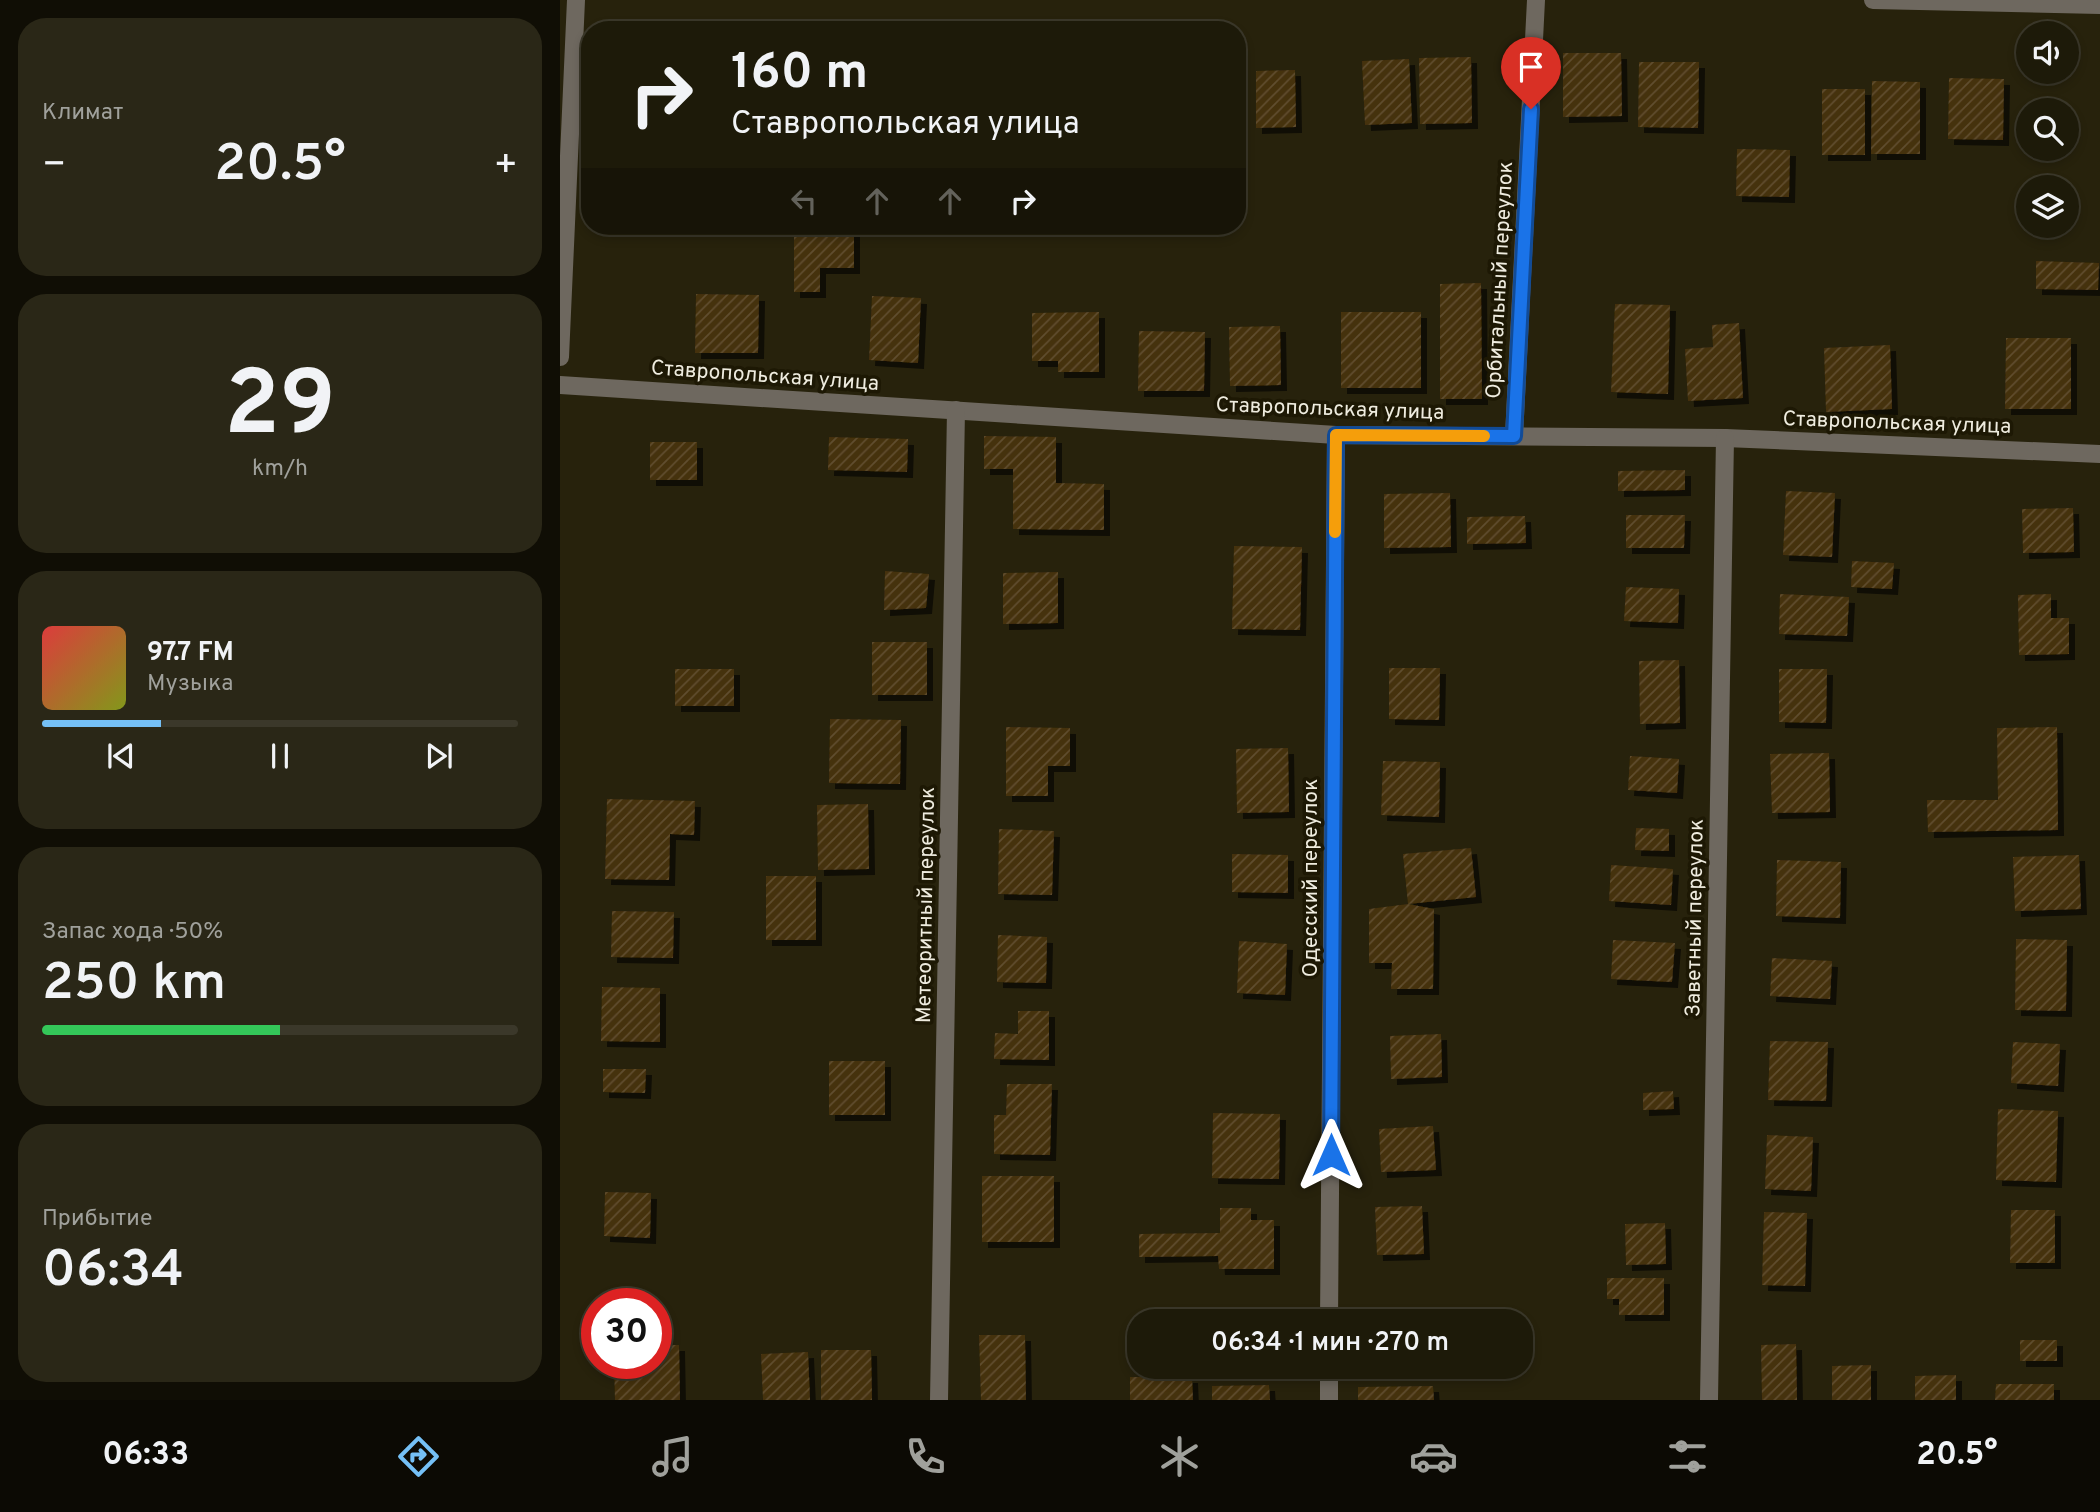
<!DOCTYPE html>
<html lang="ru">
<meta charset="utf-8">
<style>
body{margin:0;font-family:Overpass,sans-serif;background:#2a2717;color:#f1f3f6;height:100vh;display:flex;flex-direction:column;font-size:26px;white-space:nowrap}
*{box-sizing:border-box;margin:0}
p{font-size:23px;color:#a0a19c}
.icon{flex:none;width:38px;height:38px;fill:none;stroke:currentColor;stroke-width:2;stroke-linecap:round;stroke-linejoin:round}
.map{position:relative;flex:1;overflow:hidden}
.details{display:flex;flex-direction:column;gap:18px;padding:18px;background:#100e05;width:560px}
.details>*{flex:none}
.guide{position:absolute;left:21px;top:21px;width:665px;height:214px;border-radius:28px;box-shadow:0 4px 10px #0003,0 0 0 2px #3b382a;background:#1d1a09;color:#f1f3f6;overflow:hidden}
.controls{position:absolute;left:1456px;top:21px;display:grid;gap:14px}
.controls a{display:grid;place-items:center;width:63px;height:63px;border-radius:50%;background:#1d1a09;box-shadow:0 4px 10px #0003,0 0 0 2px #3b382a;font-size:35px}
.speed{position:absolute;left:21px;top:1288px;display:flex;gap:14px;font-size:35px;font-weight:700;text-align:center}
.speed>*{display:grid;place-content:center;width:91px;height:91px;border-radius:50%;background:#1d1a09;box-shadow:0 4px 10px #0003,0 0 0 2px #3b382a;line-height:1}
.speed .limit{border:10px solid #d22;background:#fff;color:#111}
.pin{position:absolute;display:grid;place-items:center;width:60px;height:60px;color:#fff;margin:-72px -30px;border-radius:50% 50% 50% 0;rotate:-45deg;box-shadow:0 0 7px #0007}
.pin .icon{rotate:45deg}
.me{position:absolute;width:77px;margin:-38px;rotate:0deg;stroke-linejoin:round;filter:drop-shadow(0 0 5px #0008)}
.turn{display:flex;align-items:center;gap:24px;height:147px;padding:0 35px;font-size:32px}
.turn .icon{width:91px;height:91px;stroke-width:2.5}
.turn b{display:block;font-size:49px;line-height:60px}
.lanes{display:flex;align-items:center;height:66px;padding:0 35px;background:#0003;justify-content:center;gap:35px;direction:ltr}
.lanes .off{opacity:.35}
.big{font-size:52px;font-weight:600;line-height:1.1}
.details .card{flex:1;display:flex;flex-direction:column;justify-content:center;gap:10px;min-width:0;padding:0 24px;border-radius:28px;background:#2a2717}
.details .dial{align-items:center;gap:0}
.dial b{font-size:91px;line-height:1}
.song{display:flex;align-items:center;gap:21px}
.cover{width:84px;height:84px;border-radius:10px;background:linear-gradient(135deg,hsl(0 70% 55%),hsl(70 70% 35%))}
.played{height:7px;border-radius:4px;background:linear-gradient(90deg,#75c0f6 25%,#3b382a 25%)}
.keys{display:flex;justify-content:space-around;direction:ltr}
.heat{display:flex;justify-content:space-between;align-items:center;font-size:38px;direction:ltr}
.charge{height:10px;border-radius:5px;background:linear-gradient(90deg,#34c759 50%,#3b382a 0)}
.trip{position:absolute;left:567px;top:1309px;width:406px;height:70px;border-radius:28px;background:#1d1a09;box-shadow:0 4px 10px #0003,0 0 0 2px #3b382a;font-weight:600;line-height:70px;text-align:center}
.tab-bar{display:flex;height:112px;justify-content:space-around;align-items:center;background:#0c0a04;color:#a0a19c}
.tab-bar .icon{width:49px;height:49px}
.tab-bar .selected{color:#75c0f6}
.tab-bar b{font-size:32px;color:#f1f3f6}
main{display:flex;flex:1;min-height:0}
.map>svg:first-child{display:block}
</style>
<main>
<section class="details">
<div class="card"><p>Климат</p>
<div class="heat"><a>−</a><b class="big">20.5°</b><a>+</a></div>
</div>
<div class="card dial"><b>29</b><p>km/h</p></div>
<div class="card">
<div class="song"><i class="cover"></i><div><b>97.7 FM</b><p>Музыка</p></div></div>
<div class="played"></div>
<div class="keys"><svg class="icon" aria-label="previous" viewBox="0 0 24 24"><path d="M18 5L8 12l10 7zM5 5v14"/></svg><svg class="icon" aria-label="pause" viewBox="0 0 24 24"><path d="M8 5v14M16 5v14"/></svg><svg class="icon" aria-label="next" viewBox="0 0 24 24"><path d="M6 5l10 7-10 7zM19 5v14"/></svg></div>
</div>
<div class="card"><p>Запас хода · 50%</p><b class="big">250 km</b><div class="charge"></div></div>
<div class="card"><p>Прибытие</p><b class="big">06:34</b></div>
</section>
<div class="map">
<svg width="1540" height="1400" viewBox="0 0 1540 1400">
<defs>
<pattern id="building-hatch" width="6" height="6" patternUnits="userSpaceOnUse" patternTransform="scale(1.75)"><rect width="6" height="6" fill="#45300c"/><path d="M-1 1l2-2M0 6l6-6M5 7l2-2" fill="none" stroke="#604e2f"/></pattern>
<filter id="shadow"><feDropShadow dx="6" dy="6" stdDeviation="0" flood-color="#0009"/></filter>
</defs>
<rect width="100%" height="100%" fill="#27220c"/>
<g fill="url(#building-hatch)" filter="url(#shadow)">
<path d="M1003,53H1061L1062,116L1003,117Z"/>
<path d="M911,57L912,123L860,124L859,58Z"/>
<path d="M849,59L852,123L805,125L802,61Z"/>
<path d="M1079,62H1139L1138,128L1078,127Z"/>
<path d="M735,70L736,127L696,128V71Z"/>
<path d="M1389,78L1444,79L1443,140L1388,139Z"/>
<path d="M1312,81L1360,82V154H1311Z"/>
<rect x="1262" y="89" width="43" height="66"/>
<path d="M1177,149L1230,150L1229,197L1176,196Z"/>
<path d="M234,229H294V268H260V292H234Z"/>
<path d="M1476,261L1539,263L1538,290L1476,289Z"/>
<path d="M921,283L922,399H880V284Z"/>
<path d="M136,294L199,295L198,353H135Z"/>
<path d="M312,296L361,298L358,363L309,360Z"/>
<path d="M1055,304L1110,305L1108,394L1051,392Z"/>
<path d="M539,312V372H498V361H472V313Z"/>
<rect x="781" y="312" width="80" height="76"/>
<path d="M1179,323L1183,398L1128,401L1125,349L1153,347L1152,325Z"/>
<path d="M720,326L721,385L670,386L669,327Z"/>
<path d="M579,331L645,332L644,391H578Z"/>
<path d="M1446,338H1511V409H1445Z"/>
<path d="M1330,345L1332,409L1266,412L1264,348Z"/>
<path d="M424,436L496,437V483L544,484V530L453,529V469H424Z"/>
<path d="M269,437L348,439L347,472L268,470Z"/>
<rect x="90" y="442" width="47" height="38"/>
<path d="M1125,470V490L1058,491V471Z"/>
<path d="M1226,491L1275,493L1272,557L1223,555Z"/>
<path d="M890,493L891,547L824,548V494Z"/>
<path d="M1513,508L1514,552L1463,553L1462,509Z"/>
<path d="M1066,515H1125L1124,548H1066Z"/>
<path d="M965,516L966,543L907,544V517Z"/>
<path d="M674,546L742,547L740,630L672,629Z"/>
<path d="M1292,561L1334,563L1332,589L1291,587Z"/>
<path d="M325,571L369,574L366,608L324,610Z"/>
<path d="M498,572V623L443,624V573Z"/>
<path d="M1066,587L1119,589L1118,623L1064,621Z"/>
<path d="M1220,594L1289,597L1287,636L1219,634Z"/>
<path d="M1491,594V618H1509V654L1459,655L1458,595Z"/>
<rect x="312" y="642" width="55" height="53"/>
<path d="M1119,660L1120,723L1080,724L1079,661Z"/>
<path d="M829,668H880L879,720L829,719Z"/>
<rect x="115" y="669" width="59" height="37"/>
<path d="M1219,669H1267L1266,723L1219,722Z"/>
<path d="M270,719L341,720L340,784L269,783Z"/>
<path d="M446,727L510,728V766H488V796H446Z"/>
<path d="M1497,727L1498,830L1368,832L1367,800H1438L1437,728Z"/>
<path d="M728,748L729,812L677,813L676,749Z"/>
<path d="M1269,753L1270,812L1212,813L1210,754Z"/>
<path d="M1070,756L1119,759L1117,793L1068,790Z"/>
<path d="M823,761L880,762L879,817L821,815Z"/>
<path d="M47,799L135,801L134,835L110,834L109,880L45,879Z"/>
<path d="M308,804L309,869L258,870L257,805Z"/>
<path d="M1076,828L1109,829V851L1075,850Z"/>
<path d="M439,829L494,831L492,895L438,894Z"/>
<path d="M911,848L916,897L848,904L874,909L873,989H831L832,963H809V909L848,904L843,854Z"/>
<path d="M672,854L728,855V893L672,892Z"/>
<path d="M1519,855L1521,909L1455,911L1453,857Z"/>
<path d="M1217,860L1281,862L1280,918L1216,916Z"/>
<path d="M1051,865L1113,869L1111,905L1049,901Z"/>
<rect x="206" y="876" width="50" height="64"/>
<path d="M52,911L114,912L113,958L51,957Z"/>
<path d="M438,935L487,937L486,983L437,982Z"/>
<path d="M1456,939L1507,940L1506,1011L1455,1010Z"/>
<path d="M1053,940L1115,943L1112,982L1051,979Z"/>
<path d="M679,941L727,944L725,995L677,993Z"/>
<path d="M1212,958L1272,961L1270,999L1210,996Z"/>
<path d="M42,987L100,988V1042L41,1041Z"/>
<path d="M458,1011H489V1060L434,1059L435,1033L458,1034Z"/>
<path d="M881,1034L882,1077L831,1079L830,1036Z"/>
<path d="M1210,1041L1268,1042L1266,1101L1208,1100Z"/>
<path d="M1453,1042L1500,1044L1498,1086L1451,1083Z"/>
<rect x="269" y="1061" width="56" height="54"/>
<path d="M43,1069H86L85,1093L43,1092Z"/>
<path d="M447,1084H492L490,1155L434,1154V1115H446Z"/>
<path d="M1113,1091L1114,1109L1083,1110V1093Z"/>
<path d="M1438,1109L1498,1111L1496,1182L1436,1180Z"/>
<path d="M653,1113L720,1114L719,1179L652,1178Z"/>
<path d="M873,1126L876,1170L821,1172L819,1129Z"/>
<path d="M1207,1135L1253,1137L1251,1191L1205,1189Z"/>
<rect x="422" y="1176" width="72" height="66"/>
<path d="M45,1192L91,1193L90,1238L44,1236Z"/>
<path d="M862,1206L864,1254L817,1255L815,1207Z"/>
<path d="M660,1208H691V1220H714V1269H659L658,1256L579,1257V1234L660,1233Z"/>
<path d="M1451,1210H1495V1263H1450Z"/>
<path d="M1204,1212L1247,1213L1245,1286L1202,1285Z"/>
<path d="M1105,1223L1106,1264L1066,1265L1065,1224Z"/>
<path d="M1047,1278H1104V1315H1059V1299H1047Z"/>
<path d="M860,1314L861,1321H804V1316Z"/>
<path d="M419,1335H465L466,1400H421Z"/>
<rect x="1460" y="1340" width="37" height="21"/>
<path d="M1236,1344L1237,1400H1202L1201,1345Z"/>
<path d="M96,1345H119L120,1400H55L54,1363H96Z"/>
<path d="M261,1350H311L312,1400H261Z"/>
<path d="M248,1352L250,1400H203L201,1354Z"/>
<path d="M1311,1365V1400H1272V1366Z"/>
<path d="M805,1367H826V1369L805,1370Z"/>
<path d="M1396,1375V1400H1355V1376Z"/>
<path d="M570,1377H632L633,1400H570Z"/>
<path d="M1436,1384H1494V1400H1435Z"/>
<path d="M709,1385L710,1400H652V1386Z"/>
<path d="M873,1386L874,1400H798V1387Z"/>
</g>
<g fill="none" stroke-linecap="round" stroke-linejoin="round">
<g stroke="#6e685f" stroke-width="18">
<path d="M1313,0L1540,5"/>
<path d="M0,357L16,0"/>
<path d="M0,385L776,435L1165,438L1540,454"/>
<path d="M954,436L976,0"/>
<path d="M769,1321L776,435"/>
<path d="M379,1400L396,410"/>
<path d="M769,1400V1367"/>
<path d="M1149,1400L1165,438"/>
</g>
</g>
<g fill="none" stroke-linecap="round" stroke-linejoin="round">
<g stroke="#114b97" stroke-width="18">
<path id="route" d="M771,1155L776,435L954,436L971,109"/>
</g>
<use href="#route" stroke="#1a73e8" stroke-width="12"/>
<path stroke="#f59e0b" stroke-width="12" d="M775,532L776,435L924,436"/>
</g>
<g text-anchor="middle" stroke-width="7" stroke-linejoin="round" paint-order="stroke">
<g font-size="21" fill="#efecdf" stroke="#1d1804">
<text transform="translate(939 280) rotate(-87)" y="7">Орбитальный переулок</text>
<text transform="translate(205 375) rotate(4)" y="7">Ставропольская улица</text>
<text transform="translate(770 408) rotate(2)" y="7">Ставропольская улица</text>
<text transform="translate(1337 422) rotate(2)" y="7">Ставропольская улица</text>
<text transform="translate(750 878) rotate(-90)" y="7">Одесский переулок</text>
<text transform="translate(365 905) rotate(-89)" y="7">Метеоритный переулок</text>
<text transform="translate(1134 918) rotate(-89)" y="7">Заветный переулок</text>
</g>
</g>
</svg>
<div class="controls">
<a><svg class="icon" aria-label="sound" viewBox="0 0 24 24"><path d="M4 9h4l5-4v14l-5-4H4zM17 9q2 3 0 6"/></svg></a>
<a><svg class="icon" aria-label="search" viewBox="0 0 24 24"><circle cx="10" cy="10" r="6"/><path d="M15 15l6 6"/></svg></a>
<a><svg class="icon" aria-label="layers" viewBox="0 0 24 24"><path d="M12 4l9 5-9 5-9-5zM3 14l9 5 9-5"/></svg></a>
</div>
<div class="speed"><div class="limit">30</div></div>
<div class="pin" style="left:971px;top:109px;background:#d93025"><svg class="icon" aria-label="arrive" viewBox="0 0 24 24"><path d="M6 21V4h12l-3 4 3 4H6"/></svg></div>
<svg class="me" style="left:771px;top:1155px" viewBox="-20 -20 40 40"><path d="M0-17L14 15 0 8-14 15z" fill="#1a73e8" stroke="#fff" stroke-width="4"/></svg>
<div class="trip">06:34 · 1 мин · 270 m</div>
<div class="guide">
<div class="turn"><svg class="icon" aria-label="right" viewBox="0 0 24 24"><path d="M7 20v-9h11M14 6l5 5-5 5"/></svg><div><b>160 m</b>Ставропольская улица</div></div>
<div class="lanes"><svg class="icon off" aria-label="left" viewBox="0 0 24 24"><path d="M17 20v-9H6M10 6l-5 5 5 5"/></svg><svg class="icon off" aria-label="ahead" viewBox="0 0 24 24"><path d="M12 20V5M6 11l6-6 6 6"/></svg><svg class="icon off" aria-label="ahead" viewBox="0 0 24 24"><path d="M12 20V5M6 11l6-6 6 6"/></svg><svg class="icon" aria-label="right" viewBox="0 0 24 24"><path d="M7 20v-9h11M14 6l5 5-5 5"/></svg></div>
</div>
</div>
</main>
<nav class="tab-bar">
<b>06:33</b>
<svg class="icon selected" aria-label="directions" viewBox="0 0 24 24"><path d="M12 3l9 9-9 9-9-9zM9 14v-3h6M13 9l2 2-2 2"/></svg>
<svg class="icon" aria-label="music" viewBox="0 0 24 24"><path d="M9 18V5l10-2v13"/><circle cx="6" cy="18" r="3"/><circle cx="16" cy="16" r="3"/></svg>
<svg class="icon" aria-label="phone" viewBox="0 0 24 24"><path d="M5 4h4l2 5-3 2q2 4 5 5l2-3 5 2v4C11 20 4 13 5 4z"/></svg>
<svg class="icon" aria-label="climate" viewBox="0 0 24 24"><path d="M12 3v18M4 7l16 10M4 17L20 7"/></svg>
<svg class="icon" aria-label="car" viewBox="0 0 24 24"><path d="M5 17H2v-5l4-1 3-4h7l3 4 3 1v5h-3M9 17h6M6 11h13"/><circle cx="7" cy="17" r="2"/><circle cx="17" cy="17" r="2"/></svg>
<svg class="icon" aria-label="filters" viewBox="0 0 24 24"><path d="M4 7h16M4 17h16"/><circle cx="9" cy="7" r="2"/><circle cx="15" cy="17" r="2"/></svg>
<b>20.5°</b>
</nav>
